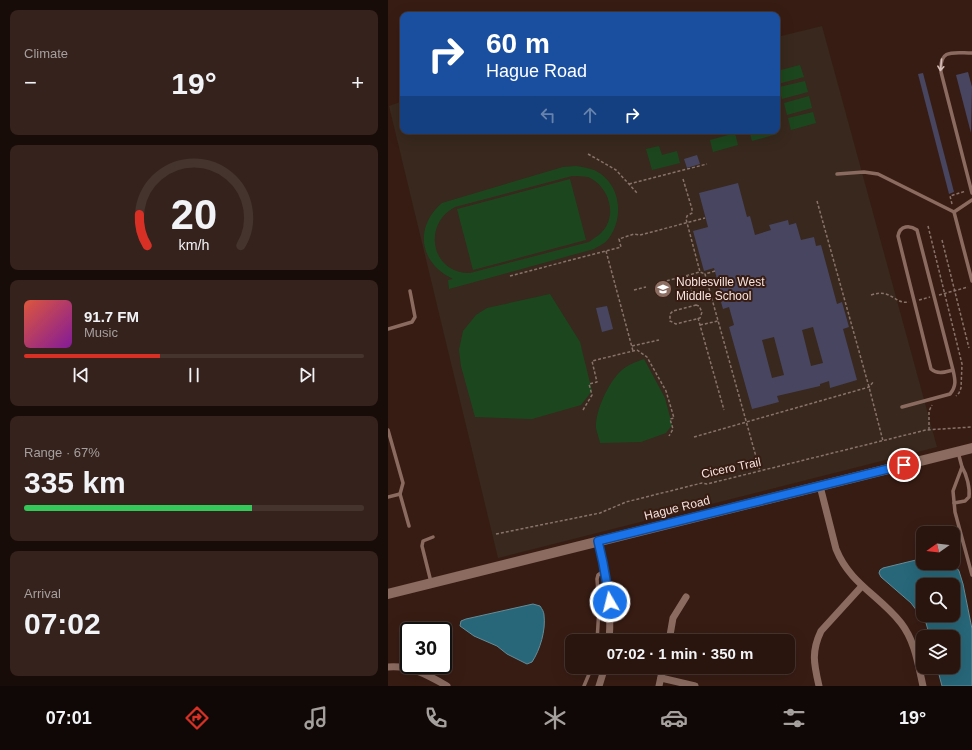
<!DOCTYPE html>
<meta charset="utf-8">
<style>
body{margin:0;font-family:Helvetica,sans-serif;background:#35221c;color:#f1f3f6;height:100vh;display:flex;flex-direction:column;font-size:15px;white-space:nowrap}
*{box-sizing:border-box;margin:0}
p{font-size:13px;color:#a59f9e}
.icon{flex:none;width:22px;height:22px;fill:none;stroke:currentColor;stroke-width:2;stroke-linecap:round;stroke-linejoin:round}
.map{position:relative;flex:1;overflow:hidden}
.drawer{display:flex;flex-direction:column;gap:10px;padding:10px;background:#170c08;width:388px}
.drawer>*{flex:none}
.hud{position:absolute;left:12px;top:12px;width:380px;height:122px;border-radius:8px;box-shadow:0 4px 16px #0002,0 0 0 1px #45342e;background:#1a4fa0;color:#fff;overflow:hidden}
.needle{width:26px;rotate:256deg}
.tools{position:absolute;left:528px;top:526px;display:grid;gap:8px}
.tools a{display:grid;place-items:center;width:44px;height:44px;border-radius:8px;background:#29150e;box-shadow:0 4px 16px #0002,0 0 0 1px #45342e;font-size:20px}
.speed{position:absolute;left:12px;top:622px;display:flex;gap:8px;font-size:20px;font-weight:700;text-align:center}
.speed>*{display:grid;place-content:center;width:52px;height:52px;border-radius:50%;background:#29150e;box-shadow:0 4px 16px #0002,0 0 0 1px #45342e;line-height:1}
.speed .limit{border:2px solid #111;border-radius:6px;background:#fff;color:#111}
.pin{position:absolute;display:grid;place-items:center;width:34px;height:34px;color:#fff;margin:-17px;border:2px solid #fff;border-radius:50%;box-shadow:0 1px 4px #0007}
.me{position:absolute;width:44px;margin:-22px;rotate:352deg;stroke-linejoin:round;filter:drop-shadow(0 0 3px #0008)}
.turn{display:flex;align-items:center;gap:14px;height:84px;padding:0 20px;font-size:18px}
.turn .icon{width:52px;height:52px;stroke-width:2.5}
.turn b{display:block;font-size:28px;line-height:34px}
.lanes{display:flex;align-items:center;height:38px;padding:0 20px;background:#0003;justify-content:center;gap:20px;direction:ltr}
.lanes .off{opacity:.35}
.big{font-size:30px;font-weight:800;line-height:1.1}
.drawer .card{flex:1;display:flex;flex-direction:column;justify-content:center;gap:6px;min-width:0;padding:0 14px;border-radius:8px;background:#35221c}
.drawer .dial{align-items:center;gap:0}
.dial svg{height:104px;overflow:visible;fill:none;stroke:#45342e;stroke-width:7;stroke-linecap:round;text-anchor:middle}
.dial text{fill:#f1f3f6;stroke:none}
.song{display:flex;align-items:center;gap:12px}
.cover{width:48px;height:48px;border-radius:6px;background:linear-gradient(135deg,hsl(10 70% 55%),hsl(290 70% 35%))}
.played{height:4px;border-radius:2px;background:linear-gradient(90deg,#d93025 40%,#45342e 40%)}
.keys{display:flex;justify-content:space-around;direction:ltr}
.heat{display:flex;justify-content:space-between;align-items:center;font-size:22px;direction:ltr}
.charge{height:6px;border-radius:3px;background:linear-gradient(90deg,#34c759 67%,#45342e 0)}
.trip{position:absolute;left:177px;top:634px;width:230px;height:40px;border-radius:8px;background:#29150e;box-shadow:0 4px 16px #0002,0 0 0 1px #45342e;font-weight:800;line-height:40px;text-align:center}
.tab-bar{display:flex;height:64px;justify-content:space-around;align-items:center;background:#100806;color:#a59f9e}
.tab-bar .icon{width:28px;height:28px}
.tab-bar .on{color:#d93025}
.tab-bar b{font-size:18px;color:#f1f3f6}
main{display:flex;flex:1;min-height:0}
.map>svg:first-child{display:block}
</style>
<main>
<section class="drawer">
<div class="card"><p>Climate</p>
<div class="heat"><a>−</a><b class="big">19°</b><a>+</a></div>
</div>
<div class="card dial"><svg viewBox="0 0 100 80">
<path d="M14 69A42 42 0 1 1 86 69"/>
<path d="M14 69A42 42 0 0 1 8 45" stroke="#d93025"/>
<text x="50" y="56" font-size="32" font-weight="700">20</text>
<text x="50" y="72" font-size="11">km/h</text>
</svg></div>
<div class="card">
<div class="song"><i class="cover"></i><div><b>91.7 FM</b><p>Music</p></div></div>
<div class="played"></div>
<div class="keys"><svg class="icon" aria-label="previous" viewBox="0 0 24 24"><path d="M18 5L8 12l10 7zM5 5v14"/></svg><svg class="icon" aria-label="pause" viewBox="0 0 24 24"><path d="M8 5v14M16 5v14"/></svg><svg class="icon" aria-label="next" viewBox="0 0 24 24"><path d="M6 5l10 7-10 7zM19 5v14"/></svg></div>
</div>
<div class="card"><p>Range · 67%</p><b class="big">335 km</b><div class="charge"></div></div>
<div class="card"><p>Arrival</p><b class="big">07:02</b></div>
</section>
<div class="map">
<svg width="584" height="686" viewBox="0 0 584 686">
<rect width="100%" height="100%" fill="#371c13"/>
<path fill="#38281d" d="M434,26L549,447L110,558L1,106L15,101V131H389V37Z"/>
<g fill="#1c471e" fill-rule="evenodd">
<path d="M412,65L416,77L390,84L389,71Z"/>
<path d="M417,81L420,92L394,99L391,87Z"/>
<path d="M421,96L424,108L399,115L396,103Z"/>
<path d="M425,112L428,123L403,130L400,118Z"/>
<path d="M361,131H388L389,134L364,141Z"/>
<path d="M347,133L350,145L325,152L322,140Z"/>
<path d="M271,146L274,155L289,151L292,163L264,170L258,149Z"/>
<path d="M188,166C194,167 201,168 206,170C232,182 237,216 221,238C218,243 211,246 206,249L61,289L60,280L65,279C31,263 26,227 54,203L175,167ZM184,176C189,176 195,176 200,177C217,184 228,207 219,225C215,233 208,237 201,242L82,273C43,274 34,224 67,207Z"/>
<path d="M182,179L198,240L85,270L69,209Z"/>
<path d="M162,294L192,342L204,391L193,405L144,419L87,417L73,366L71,350L75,331L88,315L99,308Z"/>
<path d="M256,359L277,398L284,425L278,433L253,442L212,443C211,438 209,433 208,428C207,411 221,381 234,370C241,364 248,362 256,359Z"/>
</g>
<g fill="#276779" stroke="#658c97" fill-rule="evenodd">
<path d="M532,559H535V563H565V562L571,571L575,584L584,629V686H554L549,667H565V637H542L538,623L523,603L493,577L491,573L492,570L495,568ZM535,585H565V615H535Z"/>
<path d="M145,604L152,606C154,609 156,612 156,615C158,630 152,650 144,662L139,664L119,654L109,646L86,636L72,626L73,621L78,619Z"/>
</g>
<g fill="#484560" fill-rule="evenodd">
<path d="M580,72L584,87L583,133L568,75Z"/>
<path d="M535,73L566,192L561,194L530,74Z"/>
<path d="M309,155L312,164L299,168L296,159Z"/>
<path d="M350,183L359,217L362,216L367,235L383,230L381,225L400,220L401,225L408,223L413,240L426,237L428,246L433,245L449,304L454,302L461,327L455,329L469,380L442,388L441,381L432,384V386L389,396L391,402L364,409L341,327L346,325L341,307L335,309L333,302L335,301L326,268L316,271L305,231L320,227L311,193ZM425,327L435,363L423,366L414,330ZM386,337L396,375L384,378L374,340Z"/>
<path d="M219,306L225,329L214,332L208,308Z"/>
</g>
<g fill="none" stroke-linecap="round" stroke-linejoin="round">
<g stroke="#89726a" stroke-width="1.5" stroke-dasharray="3 2" stroke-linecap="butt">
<path d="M200,154L228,170L250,194"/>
<path d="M295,179L304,209V213L299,216L298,219L312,272"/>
<path d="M241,184L319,164"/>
<path d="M429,201L481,387L495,441"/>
<path d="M564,204L562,196L578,191"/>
<path d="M540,226L574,364L573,388L571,393L568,396"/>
<path d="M554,240L581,348"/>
<path d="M218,251L245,351"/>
<path d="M327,271L317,274L372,471"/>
<path d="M122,276L233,247L231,239L246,234L252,235L317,218"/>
<path d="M299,276L307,300"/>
<path d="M274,282L312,272L317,274"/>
<path d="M246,290L258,287"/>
<path d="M305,294L312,295L322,292"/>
<path d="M483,295C504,288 507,305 521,302"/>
<path d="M551,295L580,287"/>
<path d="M531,300L542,297"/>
<path d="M308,305L311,306L314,312L312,318L288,324L282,321V314L285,311Z"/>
<path d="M310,318L336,410"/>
<path d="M312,325L330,321"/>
<path d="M244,346L271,340"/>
<path d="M195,410L204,395L201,384L209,382L204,361L249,350L259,357L278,391L286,418L282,419L285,429L281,436"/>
<path d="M541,430V411L544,405"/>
<path d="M306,437L481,387L486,381"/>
<path d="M108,534L212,513L238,502L314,483L319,484L538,430L584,427"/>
</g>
<g stroke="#8b6b60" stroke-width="3.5">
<path d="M584,53C566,53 551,48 553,72L584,193"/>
<path d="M449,174L476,172L490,174L566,212L584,281"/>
<path d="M566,212L584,200"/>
<path d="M0,329L24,322L27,317L22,291"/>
<path d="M514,407L562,394C569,386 567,379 565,370L529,230C522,225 512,225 510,236L543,369C550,375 557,372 565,370"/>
<path d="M0,430L15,483L12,494"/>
<path d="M570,452L574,467L565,491L567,512L584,575"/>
<path d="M0,497L12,494L21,526"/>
<path d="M566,503L577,501L581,497C582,488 579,475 574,467"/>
<path d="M43,582L34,546L35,541L45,537"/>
<path d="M209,641L211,608L209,579L210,575L217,570"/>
<path d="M196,686L204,667"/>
</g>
<g stroke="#8b6b60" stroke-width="7">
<path d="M432,486L448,549C462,584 491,595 513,623C527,641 530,664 535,686"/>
<path d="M210,541C219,576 224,605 221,641"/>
<path d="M281,641L285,618L298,597"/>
<path d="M0,667C22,665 40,675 59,686"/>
<path d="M273,678L307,686"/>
<path d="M211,686L217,667"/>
<path d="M271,686L275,667"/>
<path d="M431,686C426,664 423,652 433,631L474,586"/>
</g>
<path stroke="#8b6b60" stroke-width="10" d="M0,594L584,448"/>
</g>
<defs><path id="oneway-shaft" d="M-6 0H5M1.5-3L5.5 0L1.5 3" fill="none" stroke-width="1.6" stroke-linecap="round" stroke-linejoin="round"/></defs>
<use stroke="#d6bfb8" href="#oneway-shaft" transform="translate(553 65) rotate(96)"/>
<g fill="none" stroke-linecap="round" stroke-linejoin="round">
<g stroke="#114b97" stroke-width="10">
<path id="route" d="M222,602L215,563L210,541L516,465"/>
</g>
<use href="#route" stroke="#1a73e8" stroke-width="7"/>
</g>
<defs>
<g id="school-disc" transform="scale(0.9)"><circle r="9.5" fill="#8d6e63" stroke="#371c13"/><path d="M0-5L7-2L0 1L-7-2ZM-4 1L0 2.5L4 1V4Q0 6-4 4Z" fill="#fff"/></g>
</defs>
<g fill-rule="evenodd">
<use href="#school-disc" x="275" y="289"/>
</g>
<g text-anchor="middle" stroke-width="4" stroke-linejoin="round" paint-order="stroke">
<g font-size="12" fill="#f6e3dd" stroke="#371c13" text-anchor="start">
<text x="288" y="286">Noblesville West<tspan x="288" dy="14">Middle School</tspan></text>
</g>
<g font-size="12" fill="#f6e3dd" stroke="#371c13">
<text transform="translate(343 468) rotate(-12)" y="4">Cicero Trail</text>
<text transform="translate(289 508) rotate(-14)" y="4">Hague Road</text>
</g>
</g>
</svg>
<div class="tools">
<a><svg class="needle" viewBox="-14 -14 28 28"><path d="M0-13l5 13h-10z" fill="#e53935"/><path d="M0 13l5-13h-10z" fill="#a59f9e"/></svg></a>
<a><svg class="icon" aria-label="search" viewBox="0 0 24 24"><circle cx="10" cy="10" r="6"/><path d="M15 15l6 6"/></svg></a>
<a><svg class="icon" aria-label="layers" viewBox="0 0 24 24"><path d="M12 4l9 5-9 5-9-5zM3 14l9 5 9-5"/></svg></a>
</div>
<div class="speed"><div class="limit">30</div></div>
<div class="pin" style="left:516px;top:465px;background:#d93025"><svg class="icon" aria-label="arrive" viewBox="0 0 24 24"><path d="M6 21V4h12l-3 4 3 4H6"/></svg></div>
<svg class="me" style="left:222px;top:602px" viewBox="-20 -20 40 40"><circle r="17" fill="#1a73e8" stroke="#fff" stroke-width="3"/><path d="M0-11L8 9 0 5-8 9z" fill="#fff"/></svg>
<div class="trip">07:02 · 1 min · 350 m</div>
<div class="hud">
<div class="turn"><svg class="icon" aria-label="right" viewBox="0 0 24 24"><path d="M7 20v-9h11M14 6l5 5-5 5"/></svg><div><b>60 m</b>Hague Road</div></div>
<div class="lanes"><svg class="icon off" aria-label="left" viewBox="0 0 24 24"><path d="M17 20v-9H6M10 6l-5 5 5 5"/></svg><svg class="icon off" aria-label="ahead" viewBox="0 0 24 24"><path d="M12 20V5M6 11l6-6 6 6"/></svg><svg class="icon" aria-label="right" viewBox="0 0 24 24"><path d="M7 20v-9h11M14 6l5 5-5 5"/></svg></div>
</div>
</div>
</main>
<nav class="tab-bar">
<b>07:01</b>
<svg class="icon on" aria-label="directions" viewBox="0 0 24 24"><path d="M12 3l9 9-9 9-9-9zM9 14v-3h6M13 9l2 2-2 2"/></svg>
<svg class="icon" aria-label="music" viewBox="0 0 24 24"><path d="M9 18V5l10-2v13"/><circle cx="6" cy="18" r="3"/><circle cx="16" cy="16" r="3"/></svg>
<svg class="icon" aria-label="phone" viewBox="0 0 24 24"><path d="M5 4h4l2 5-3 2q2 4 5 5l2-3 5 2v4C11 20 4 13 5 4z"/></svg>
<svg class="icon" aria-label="climate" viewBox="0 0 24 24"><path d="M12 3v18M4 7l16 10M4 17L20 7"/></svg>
<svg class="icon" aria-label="car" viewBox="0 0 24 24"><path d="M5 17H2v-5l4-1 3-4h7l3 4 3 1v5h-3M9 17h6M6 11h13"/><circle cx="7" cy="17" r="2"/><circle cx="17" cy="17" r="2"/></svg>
<svg class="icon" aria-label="filters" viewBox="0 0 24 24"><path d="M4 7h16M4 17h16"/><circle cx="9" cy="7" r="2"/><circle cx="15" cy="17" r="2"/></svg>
<b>19°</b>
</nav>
